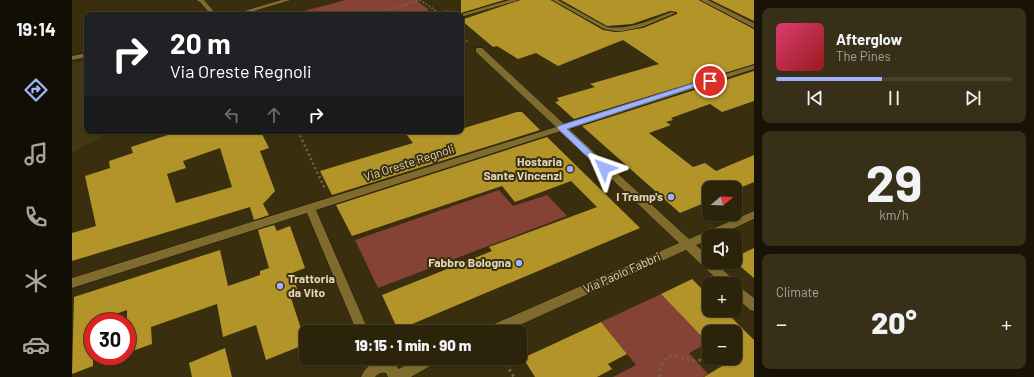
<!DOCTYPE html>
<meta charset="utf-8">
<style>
body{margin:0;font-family:Barlow,sans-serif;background:#372f18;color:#f1f3f6;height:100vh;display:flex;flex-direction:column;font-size:15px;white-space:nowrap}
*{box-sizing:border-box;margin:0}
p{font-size:13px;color:#a6a49c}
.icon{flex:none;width:22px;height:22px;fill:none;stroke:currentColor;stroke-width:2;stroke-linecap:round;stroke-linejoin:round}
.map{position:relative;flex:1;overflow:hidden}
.panel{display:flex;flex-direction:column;gap:8px;padding:8px;background:#181306;width:280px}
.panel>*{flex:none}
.banner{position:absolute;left:12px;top:12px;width:380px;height:122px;border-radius:8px;box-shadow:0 1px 3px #0004,0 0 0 1px #47402b;background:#202124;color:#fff;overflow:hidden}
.needle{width:26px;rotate:71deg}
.tools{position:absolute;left:630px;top:181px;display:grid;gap:8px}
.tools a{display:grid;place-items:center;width:40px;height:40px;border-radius:8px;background:#2b230a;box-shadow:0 1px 3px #0004,0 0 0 1px #47402b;font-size:20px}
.speed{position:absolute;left:12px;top:313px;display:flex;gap:8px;font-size:20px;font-weight:700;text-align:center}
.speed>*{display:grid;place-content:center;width:52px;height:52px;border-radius:50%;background:#2b230a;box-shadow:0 1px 3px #0004,0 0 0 1px #47402b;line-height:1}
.speed .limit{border:6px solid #d22;background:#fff;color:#111}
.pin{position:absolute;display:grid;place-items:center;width:34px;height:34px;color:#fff;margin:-17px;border:2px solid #fff;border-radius:50%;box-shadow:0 1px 4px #0007}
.me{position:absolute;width:44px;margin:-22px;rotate:313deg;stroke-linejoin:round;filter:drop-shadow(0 0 3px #0008)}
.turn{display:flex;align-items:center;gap:14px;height:84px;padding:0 20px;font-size:18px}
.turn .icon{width:52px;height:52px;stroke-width:2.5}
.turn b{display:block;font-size:28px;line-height:34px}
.lanes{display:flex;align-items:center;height:38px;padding:0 20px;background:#0003;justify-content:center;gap:20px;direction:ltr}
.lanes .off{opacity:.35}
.big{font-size:30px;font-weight:800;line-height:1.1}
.panel .card{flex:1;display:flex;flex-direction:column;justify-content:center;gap:6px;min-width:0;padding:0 14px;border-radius:8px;background:#372f18}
.panel .dial{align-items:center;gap:0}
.dial b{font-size:52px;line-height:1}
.song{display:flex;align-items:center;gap:12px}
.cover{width:48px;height:48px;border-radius:6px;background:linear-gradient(135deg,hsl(340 70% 55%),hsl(0 70% 35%))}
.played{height:4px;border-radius:2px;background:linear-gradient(90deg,#9fb3fd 45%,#47402b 45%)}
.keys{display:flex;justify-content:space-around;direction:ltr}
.heat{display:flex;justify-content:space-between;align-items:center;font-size:22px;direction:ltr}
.trip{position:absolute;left:227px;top:325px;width:228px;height:40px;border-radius:8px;background:#2b230a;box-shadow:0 1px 3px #0004,0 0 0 1px #47402b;font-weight:800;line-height:40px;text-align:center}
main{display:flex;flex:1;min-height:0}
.tab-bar{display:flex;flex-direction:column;width:72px;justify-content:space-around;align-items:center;background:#110e04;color:#a6a49c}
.tab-bar .icon{width:28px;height:28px}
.tab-bar .on{color:#9fb3fd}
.tab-bar b{font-size:18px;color:#f1f3f6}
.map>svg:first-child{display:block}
</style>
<main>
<nav class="tab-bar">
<b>19:14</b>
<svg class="icon on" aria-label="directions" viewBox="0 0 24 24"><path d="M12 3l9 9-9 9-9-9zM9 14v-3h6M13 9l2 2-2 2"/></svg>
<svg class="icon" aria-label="music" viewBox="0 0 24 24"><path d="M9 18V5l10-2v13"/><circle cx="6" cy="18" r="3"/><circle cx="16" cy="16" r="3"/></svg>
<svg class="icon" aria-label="phone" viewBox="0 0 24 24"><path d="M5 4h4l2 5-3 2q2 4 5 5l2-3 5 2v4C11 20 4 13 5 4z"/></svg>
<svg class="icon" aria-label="climate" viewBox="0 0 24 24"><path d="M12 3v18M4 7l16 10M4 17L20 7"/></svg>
<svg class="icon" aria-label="car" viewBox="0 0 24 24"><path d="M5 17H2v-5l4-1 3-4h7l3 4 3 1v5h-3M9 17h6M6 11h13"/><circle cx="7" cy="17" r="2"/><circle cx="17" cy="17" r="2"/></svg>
</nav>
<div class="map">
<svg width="682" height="377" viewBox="0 0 682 377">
<rect width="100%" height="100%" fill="#392f0e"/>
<path fill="#443812" d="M15,60V131H39L0,153V64Z"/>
<g fill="#854235">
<path d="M274,0H344L357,10L344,15H216Z"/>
<path d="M427,190L441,206L475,195L495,216L306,288L283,240Z"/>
<path d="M589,294L636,343L617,353L636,374L631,377H541L564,365L529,322Z"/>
</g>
<g fill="#b39429" fill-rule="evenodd">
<path d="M389,0H432L389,13Z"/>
<path d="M448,0H479L531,30L543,32L571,28L605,14V12L598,11L560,24L535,26L489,0H627L682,29V64L502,119L483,102L487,101L485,98L523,87L518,84L587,64L551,40L486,66L464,53L446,59L425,46L421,47L389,20Z"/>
<path d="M639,0H682V21Z"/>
<path d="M682,71V101L650,112L638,104L599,118L601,120L594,122L599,125L577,133L621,167L633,163L644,171L682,155V182L663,190V188H637V201L608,213L510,126Z"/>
<path d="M445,112H450L468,130L260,195L248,171L341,143L332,131H389V129Z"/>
<path d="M108,131H190V134L197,148L188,151L203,191L191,204L197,215L182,220L178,207L0,261V233L24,226L13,176L38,168L37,161L61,153L59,147ZM148,148L160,187L104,203L95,174L114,168L111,161Z"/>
<path d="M475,137L568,228L326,330L310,295L420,251L417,247L525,207L499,181L443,202L430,186L280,236L264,205Z"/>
<path d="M202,225L205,231L218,226L233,268L220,273L225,289L217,292L234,344L194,360L184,325L151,337L145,304L79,327L80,344L55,353V310L21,322V366L0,374L2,297L148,250L156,286L188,275V271L197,268L186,230Z"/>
<path d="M682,248V278L663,262V257Z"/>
<path d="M620,279L637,296V310H652L682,340V377H632L655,363L651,358H663V332H637V344L589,294Z"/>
<path d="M529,322L555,354L536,364L540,369L525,377H463L451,358Z"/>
<path d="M153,348L160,377H120L117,363Z"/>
</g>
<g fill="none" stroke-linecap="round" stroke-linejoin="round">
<g stroke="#1e1705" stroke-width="1">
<g id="lane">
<path d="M124,0H132L145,15H139L128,2Z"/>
<path d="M480,0H486L535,27C558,30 578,20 599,12L604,13L570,27L551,31H543L532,29Z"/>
</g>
</g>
<g stroke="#1e1705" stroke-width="1">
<g id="street">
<path d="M437,0H447L389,17V15H386Z"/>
<path d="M628,0H636L682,23V28Z"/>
<path d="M404,48H410L492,124L682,65V69L497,129L617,239L682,211V219L645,236H637V240L624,245L637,257V262H642L662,280L664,284L682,298V311L678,310L663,296V284H650L614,250L432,332H412L413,328L607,243L489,131L244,210L297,332H285L235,213L0,288V278L484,127L404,52Z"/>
<path d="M346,358H367L365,362L339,377H316L314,373C309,372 306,373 303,377H289C296,360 315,351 327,369Z"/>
</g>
</g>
<g stroke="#1e1705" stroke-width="1">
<g id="secondary">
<path d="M209,0H219L169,15H159Z"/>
<path d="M15,53V57L0,60V56Z"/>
</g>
</g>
<g stroke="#706645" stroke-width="2" stroke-dasharray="1.5 2" stroke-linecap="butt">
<path d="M348,0L367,13"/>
<path d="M301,15L348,0"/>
<path d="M351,15L377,11"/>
<path d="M389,36L396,42"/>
</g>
<path stroke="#706645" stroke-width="2.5" stroke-dasharray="2 3" stroke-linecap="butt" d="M226,131L253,189"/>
<g stroke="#706645" stroke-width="3" stroke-dasharray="2.5 3.5" stroke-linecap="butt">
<path d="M431,359L442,377"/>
<path d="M587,377L589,366L597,356C614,356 617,365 635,358"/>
</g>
<use href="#lane" fill="#7f6b2d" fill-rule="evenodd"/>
<use href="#street" fill="#7f6b2d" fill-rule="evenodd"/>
<use href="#secondary" fill="#7f6b2d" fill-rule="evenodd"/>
</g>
<path fill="#9fb3fd" stroke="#6774a4" d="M635,79H640L641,81L495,129L535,166L536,168L535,170H529L485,128L486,126Z"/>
<g fill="#9fb3fd" stroke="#392f0e" stroke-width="1.5">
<circle cx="498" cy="169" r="4"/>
<circle cx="599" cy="197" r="4"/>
<circle cx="447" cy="263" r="4"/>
<circle cx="208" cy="286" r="4"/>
</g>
<g text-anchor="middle" stroke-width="4" stroke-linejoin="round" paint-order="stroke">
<g font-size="12" font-weight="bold" fill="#e3d9ba" stroke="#392f0e" text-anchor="end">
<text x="490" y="166">Hostaria<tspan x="490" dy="14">Sante Vincenzi</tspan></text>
<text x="591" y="201">I Tramp's</text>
<text x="439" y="267">Fabbro Bologna</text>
<text x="216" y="283" text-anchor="start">Trattoria<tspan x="216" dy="14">da Vito</tspan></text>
</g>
<g font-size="12" fill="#e3d9ba" stroke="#392f0e">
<text transform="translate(337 163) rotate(-18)" y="4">Via Oreste Regnoli</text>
<text transform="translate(550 273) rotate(-24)" y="4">Via Paolo Fabbri</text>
</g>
</g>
</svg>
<div class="tools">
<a><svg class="needle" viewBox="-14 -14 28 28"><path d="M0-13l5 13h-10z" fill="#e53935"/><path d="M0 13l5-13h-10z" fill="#a6a49c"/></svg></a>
<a><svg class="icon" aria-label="sound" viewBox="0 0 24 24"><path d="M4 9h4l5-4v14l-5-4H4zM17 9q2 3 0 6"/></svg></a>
<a>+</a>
<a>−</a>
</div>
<div class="speed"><div class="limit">30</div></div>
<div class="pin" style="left:638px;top:81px;background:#d93025"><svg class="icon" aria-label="arrive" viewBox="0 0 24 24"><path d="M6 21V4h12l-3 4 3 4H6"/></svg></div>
<svg class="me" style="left:532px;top:168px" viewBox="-20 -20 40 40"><path d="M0-17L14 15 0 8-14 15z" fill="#9fb3fd" stroke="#fff" stroke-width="4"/></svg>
<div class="trip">19:15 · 1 min · 90 m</div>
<div class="banner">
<div class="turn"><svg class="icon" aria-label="right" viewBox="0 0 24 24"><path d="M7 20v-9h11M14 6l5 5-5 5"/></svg><div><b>20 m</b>Via Oreste Regnoli</div></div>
<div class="lanes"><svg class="icon off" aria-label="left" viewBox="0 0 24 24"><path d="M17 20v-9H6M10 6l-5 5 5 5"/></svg><svg class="icon off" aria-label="ahead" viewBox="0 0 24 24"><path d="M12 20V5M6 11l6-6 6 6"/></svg><svg class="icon" aria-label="right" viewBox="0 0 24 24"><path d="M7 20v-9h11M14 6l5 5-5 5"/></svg></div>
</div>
</div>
<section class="panel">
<div class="card">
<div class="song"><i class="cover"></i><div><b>Afterglow</b><p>The Pines</p></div></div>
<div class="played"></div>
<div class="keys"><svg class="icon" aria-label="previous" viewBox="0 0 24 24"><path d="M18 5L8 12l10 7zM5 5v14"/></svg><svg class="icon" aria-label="pause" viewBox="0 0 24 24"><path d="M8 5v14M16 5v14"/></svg><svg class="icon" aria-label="next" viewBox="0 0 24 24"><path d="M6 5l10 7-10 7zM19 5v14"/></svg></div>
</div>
<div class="card dial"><b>29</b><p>km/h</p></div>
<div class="card"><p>Climate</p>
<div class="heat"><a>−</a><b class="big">20°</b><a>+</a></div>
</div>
</section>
</main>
